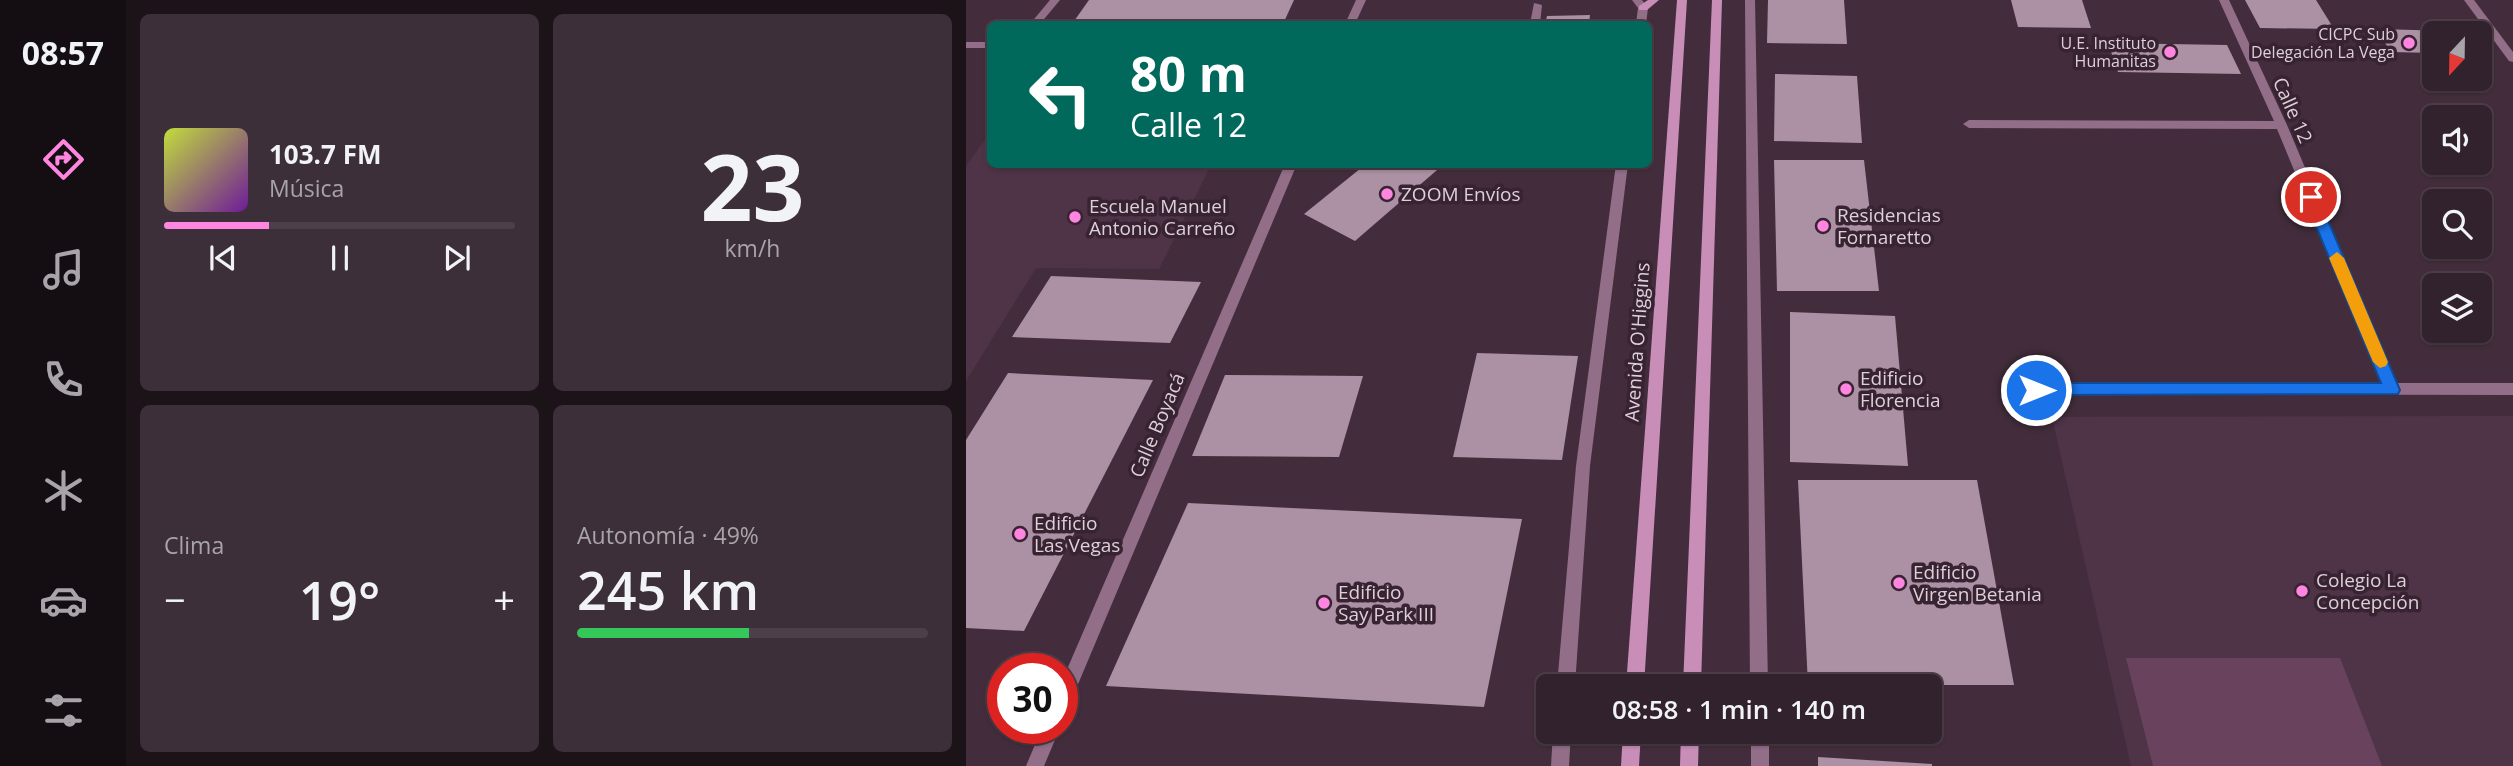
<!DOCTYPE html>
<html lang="es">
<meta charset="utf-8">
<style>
body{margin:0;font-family:"Open Sans",sans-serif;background:#3d2f39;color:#f1f3f6;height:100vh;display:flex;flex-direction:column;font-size:26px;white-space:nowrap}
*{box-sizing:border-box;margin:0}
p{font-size:23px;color:#a8a4aa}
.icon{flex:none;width:38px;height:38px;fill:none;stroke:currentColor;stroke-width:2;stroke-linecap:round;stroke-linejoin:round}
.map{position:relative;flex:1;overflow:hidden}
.drawer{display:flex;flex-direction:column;gap:14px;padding:14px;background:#1c1319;width:840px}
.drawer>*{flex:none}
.guide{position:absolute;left:21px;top:21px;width:665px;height:147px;border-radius:10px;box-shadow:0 2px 5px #0004,0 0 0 2px #4d3f49;background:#00695c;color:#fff;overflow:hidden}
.needle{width:46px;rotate:202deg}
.fabs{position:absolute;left:1456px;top:21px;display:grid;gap:14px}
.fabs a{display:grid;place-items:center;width:70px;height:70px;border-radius:10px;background:#32222d;box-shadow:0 2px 5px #0004,0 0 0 2px #4d3f49;font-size:35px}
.speed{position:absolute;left:21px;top:653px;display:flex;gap:14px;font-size:35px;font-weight:700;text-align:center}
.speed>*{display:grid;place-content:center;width:91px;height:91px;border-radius:50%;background:#32222d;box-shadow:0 2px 5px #0004,0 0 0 2px #4d3f49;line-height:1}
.speed .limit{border:10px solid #d22;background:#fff;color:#111}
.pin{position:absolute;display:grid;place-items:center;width:60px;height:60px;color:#fff;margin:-30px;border:4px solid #fff;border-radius:50%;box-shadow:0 2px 7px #0007}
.me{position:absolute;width:77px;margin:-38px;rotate:90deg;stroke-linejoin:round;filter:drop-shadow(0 0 5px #0008)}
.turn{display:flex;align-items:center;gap:24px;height:147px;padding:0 28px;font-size:32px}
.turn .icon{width:91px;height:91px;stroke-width:2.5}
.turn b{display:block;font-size:49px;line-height:60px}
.big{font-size:52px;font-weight:600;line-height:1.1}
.drawer .widget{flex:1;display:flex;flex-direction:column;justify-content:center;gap:10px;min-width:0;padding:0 24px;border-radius:10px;background:#3d2f39}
.drawer .dial{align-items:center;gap:0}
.dial b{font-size:91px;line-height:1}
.song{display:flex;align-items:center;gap:21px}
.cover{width:84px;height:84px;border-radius:10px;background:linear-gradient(135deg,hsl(70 70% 55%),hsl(280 70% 35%))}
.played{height:7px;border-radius:4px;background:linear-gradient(90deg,#fe86e0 30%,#4d3f49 30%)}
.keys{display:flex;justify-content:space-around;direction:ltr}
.heat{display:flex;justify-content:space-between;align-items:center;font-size:38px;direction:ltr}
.charge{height:10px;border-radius:5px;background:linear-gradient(90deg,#34c759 49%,#4d3f49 0)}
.drawer .tiles{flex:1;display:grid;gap:14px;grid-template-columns:repeat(2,1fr)}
.trip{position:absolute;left:570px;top:674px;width:406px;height:70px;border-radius:10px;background:#32222d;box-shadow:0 2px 5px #0004,0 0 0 2px #4d3f49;font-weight:600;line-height:70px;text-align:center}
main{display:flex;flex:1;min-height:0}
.dock{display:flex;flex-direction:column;width:126px;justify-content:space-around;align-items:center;background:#140e12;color:#a8a4aa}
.dock .icon{width:49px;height:49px}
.dock .on{color:#fe86e0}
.dock b{font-size:32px;color:#f1f3f6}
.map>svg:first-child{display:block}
</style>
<main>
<nav class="dock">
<b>08:57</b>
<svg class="icon on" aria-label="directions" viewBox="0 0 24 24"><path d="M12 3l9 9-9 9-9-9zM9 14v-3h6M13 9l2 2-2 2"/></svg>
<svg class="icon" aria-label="music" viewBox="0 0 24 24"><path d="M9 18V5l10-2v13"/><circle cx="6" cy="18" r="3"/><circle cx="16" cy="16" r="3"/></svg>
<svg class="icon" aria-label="phone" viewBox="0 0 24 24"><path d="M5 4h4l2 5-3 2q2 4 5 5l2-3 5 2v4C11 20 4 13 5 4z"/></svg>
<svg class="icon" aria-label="climate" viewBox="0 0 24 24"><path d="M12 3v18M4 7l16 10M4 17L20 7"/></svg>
<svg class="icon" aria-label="car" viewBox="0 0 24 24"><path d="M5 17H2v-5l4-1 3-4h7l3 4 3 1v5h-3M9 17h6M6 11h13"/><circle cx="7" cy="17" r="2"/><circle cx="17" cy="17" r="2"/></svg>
<svg class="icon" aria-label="filters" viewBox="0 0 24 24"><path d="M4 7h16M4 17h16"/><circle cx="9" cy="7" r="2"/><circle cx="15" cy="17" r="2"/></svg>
</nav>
<section class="drawer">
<div class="tiles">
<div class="widget">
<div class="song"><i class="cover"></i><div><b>103.7 FM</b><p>Música</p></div></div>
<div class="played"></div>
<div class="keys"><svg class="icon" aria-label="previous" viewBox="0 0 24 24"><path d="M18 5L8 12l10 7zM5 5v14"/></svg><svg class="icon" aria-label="pause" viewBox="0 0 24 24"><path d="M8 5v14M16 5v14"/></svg><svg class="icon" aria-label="next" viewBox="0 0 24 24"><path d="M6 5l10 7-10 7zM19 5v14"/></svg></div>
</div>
<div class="widget dial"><b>23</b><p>km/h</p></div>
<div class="widget"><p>Clima</p>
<div class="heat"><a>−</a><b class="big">19°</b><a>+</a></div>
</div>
<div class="widget"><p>Autonomía · 49%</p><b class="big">245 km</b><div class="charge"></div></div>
</div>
</section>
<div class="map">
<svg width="1547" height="766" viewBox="0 0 1547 766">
<rect width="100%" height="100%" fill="#432d3c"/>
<g fill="#4f3448">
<path d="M24,133V164L245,165L193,269L70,268L0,381V166Z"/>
<path d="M1547,416V766H1165L1086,417Z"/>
</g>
<path fill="#69425e" d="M1160,658H1374L1416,766H1187Z"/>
<g fill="#ab91a3">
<path d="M123,0H328L317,24H106Z"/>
<path d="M802,0H878L881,44L801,43Z"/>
<path d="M1045,0H1116L1125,28L1052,27Z"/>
<path d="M1279,0H1350L1368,29L1294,28Z"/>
<path d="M624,15L623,24H579L581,16Z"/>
<path d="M1410,29L1487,31V33H1468V53L1425,52Z"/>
<path d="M1142,43L1261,45L1275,74L1152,72Z"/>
<path d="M809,74L891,76L896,143L808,141Z"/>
<path d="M808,160H898L913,291H811Z"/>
<path d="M400,164H478L389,241L338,214Z"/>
<path d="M85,276L235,282L204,343L46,337Z"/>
<path d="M824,312L929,316L942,466L824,462Z"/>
<path d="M511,353L612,356L596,460L487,457Z"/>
<path d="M42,373L187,380L58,631L0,628V440Z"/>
<path d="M259,375L397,376L373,457L226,456Z"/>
<path d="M832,480H1011L1048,685H842Z"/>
<path d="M222,503L556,519L518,707L140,686Z"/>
<path d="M852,757L966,764V766H852Z"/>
</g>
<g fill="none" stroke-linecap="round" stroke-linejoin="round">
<path fill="#936e89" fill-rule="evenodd" d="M568,3L576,5L574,24H564Z"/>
<g fill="#936e89" fill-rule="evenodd">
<path d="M84,0H94L74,24H64Z"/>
<path d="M390,0H400L389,24H379Z"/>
<path d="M666,0H676L682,8L680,24H670L672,8Z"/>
<path d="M779,0H789L802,686H784Z"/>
<path d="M1253,0H1263L1321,125L1430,383H1547V395L1065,394L1063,390L1065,386L1070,384L1416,383L1311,129L1003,128L997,124L1003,120L1308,121Z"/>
<path d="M1498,0H1508L1547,52V62L1543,61Z"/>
<rect x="0" y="42" width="24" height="6"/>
<path d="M319,164H331L102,708L96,711V681Z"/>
<path d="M650,164H662L624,466L609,686H591L610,466Z"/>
<path d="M76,728H94L78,766H60Z"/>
<path d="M587,732H605L603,766H585Z"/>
<rect x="785" y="732" width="18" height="34"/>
</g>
<g fill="#c88eb8" fill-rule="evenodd">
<path d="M682,0H693L681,10H673V6Z"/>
<path d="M711,0H721L678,686H660Z"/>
<path d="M746,0H756L735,686H717Z"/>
<path d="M657,732H675L673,766H655Z"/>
<path d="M715,732H733L732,766H714Z"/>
</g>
</g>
<path fill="#1a73e8" stroke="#114b97" stroke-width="2" d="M1345,193L1352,197L1434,390L1432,394L1064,395V385L1070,383H1415L1338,197Z"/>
<path fill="#f59e0b" d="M1371,252L1378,258L1422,362L1420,366L1414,368L1407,362L1363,258Z"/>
<g fill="#fe86e0" stroke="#382332" stroke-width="2.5">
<circle cx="1443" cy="43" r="7"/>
<circle cx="1204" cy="52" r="7"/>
<circle cx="421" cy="194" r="7"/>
<circle cx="109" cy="217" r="7"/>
<circle cx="857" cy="226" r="7"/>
<circle cx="880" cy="389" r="7"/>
<circle cx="54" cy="534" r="7"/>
<circle cx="933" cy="583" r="7"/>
<circle cx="1336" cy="591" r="7"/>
<circle cx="358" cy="603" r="7"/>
</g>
<g text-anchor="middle" stroke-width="7" stroke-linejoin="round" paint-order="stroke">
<g font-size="16" fill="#ded0d9" stroke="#382332" text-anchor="end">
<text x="1429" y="40">CICPC Sub<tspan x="1429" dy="18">Delegación La Vega</tspan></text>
<text x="1190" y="49">U.E. Instituto<tspan x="1190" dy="18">Humanitas</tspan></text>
</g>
<g font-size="19" fill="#ded0d9" stroke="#382332">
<text transform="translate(1327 110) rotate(66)" y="7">Calle 12</text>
<text transform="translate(671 342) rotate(-86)" y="7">Avenida O'Higgins</text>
<text transform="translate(191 425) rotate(-67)" y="7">Calle Boyacá</text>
</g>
<g font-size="19" fill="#ded0d9" stroke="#382332" text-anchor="start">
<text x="435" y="201">ZOOM Envíos</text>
<text x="123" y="213">Escuela Manuel<tspan x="123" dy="22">Antonio Carreño</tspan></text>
<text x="871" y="222">Residencias<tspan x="871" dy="22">Fornaretto</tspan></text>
<text x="894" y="385">Edificio<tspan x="894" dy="22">Florencia</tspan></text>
<text x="68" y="530">Edificio<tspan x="68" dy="22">Las Vegas</tspan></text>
<text x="947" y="579">Edificio<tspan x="947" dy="22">Virgen Betania</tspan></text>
<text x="1350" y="587">Colegio La<tspan x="1350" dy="22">Concepción</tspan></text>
<text x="372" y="599">Edificio<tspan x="372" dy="22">Say Park III</tspan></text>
</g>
</g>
</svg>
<div class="fabs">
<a><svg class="needle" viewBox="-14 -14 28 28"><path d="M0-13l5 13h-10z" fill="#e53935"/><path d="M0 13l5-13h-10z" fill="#a8a4aa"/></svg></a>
<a><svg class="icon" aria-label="sound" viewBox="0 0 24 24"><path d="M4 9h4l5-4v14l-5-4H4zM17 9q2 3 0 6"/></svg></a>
<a><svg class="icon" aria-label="search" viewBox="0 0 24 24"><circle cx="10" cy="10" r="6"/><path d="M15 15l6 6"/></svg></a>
<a><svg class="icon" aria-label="layers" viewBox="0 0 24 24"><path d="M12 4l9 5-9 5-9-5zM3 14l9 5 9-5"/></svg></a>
</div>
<div class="speed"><div class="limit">30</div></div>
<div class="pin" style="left:1345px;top:197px;background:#d93025"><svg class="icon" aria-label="arrive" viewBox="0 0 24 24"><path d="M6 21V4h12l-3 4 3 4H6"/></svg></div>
<svg class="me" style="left:1070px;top:390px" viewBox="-20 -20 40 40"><circle r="17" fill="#1a73e8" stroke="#fff" stroke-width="3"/><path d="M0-11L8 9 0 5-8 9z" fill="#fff"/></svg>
<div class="trip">08:58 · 1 min · 140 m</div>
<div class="guide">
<div class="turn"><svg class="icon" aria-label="left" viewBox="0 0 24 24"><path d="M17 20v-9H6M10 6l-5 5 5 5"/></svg><div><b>80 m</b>Calle 12</div></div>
</div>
</div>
</main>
